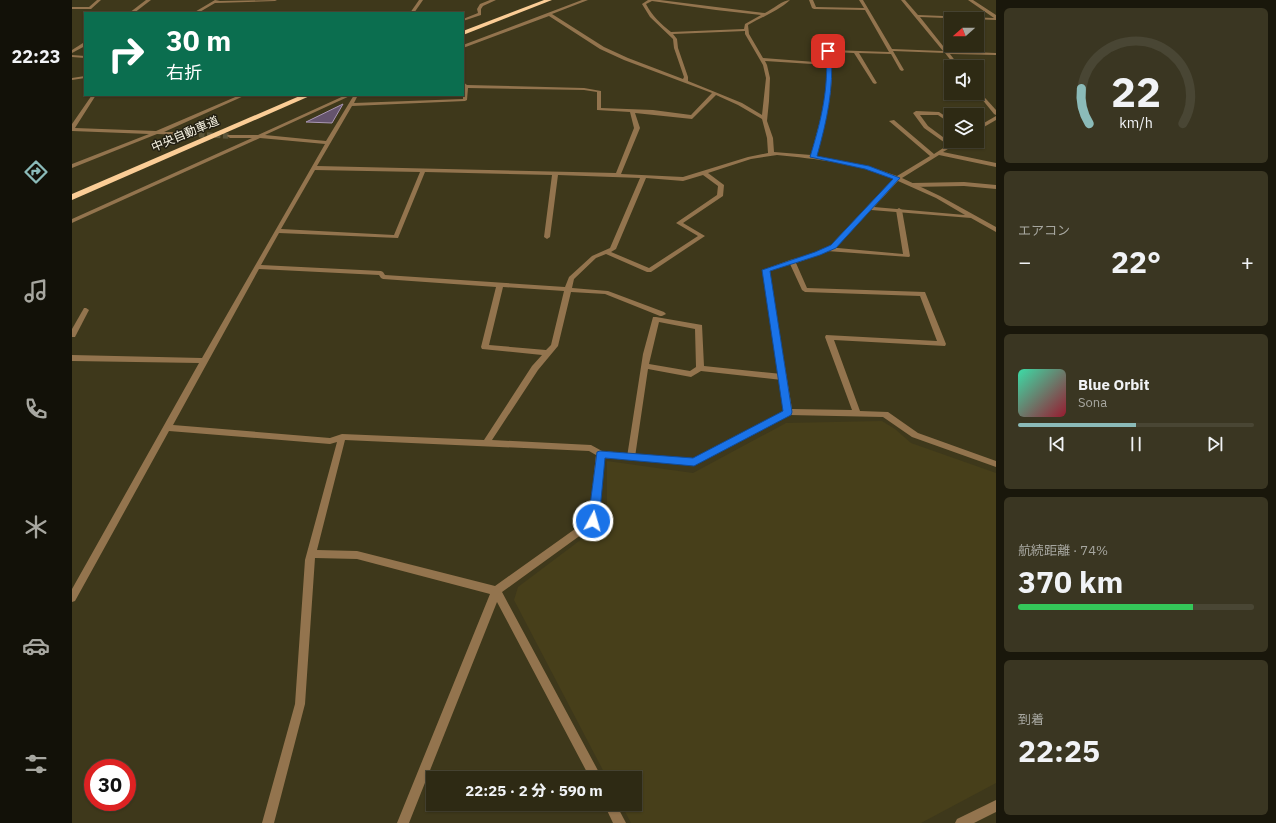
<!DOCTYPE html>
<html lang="ja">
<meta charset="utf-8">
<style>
body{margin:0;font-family:"IBM Plex Sans","Noto Sans JP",sans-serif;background:#3a3622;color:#f1f3f6;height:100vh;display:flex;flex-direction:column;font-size:15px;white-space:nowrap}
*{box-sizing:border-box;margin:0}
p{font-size:13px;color:#a7a7a0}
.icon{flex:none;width:22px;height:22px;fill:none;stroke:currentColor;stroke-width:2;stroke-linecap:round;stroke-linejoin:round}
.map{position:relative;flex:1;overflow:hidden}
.panel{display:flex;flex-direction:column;gap:8px;padding:8px;background:#19170b;width:280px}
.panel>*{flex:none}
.top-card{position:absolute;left:12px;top:12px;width:380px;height:84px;border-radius:0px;box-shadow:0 1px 3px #0004,0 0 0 1px #494634;background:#0b6e4f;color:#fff;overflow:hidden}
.needle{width:26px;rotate:249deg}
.buttons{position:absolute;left:872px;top:12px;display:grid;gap:8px}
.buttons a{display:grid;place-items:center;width:40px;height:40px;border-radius:0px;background:#2e2a14;box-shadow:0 1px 3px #0004,0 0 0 1px #494634;font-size:20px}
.speed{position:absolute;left:12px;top:759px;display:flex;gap:8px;font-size:20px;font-weight:700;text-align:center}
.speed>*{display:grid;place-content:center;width:52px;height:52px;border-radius:50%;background:#2e2a14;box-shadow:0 1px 3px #0004,0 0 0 1px #494634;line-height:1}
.speed .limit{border:6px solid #d22;background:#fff;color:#111}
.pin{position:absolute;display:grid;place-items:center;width:34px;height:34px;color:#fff;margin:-17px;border-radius:8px;box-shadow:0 2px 6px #0006}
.me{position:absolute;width:44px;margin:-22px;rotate:6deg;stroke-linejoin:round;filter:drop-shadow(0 0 3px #0008)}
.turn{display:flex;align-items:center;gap:14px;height:84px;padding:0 16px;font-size:18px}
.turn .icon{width:52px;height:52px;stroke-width:2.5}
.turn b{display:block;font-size:28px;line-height:34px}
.big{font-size:30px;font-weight:800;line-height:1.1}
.panel .widget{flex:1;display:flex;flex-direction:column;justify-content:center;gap:6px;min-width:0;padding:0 14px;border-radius:6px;background:#3a3622}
.panel .dial{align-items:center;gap:0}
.dial svg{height:104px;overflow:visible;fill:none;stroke:#494634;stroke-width:7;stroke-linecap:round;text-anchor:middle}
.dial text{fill:#f1f3f6;stroke:none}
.song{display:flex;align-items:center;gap:12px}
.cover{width:48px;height:48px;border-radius:6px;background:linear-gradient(135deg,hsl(160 70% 55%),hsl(350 70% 35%))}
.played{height:4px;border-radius:2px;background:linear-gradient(90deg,#8bbbb9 50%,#494634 50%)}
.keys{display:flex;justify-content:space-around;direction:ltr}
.heat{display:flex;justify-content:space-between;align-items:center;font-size:22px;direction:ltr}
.charge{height:6px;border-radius:3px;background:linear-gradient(90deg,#34c759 74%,#494634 0)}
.trip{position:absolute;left:354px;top:771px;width:216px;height:40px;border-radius:0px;background:#2e2a14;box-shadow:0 1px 3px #0004,0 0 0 1px #494634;font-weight:800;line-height:40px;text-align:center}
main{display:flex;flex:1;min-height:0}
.tabs{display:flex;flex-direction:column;width:72px;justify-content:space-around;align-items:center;background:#121108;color:#a7a7a0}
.tabs .icon{width:28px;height:28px}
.tabs .active{color:#8bbbb9}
.tabs b{font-size:18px;color:#f1f3f6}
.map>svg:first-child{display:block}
</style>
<main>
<nav class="tabs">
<b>22:23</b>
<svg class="icon active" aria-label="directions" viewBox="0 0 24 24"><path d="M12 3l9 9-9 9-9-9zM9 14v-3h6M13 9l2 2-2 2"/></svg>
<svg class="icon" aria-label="music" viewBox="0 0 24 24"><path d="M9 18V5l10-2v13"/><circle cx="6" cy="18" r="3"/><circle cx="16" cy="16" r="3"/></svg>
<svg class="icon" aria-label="phone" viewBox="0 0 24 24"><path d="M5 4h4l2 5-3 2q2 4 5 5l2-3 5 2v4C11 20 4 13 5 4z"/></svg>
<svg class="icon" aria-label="climate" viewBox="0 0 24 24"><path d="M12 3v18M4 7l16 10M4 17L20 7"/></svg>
<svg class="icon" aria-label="car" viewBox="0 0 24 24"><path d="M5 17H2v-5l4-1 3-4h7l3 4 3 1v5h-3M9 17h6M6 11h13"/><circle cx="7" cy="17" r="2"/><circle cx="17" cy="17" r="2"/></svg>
<svg class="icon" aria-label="filters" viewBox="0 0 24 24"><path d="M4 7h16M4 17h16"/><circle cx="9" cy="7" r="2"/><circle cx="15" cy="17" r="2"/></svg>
</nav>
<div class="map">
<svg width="924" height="823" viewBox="0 0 924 823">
<rect width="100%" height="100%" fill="#3e381b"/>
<path fill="#473f1a" d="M810,421L823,429L839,443L924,473V783L849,823H559L549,804H563V778H535L442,600L446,587L535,520V461L621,473L714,423Z"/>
<path fill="#65546e" stroke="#aa97b4" d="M271,104L260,123L234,122Z"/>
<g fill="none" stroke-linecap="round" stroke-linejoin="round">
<path stroke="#5a5439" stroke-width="5.5" stroke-dasharray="5.5 2.5" stroke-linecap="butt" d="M111,134L158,136"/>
<g fill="#93744e" fill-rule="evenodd">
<path d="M892,182L924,185V189L892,186L840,187L837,185L840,183Z"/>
<path d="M827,208L830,210L838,256L837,257L755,251L752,249L755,247L831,254L824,210Z"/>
<path d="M581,317H584L630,325L632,366L710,374L714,377L710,380L629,371L619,377L576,369L563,457L562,459H556L555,457L571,354ZM587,322L623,329L624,367L618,371L577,364Z"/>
</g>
<g fill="#93744e" fill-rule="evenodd">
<path d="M25,0H29L19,9H0V7H17Z"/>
<path d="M74,0H79L62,13H57Z"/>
<path d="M143,0L148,1L205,0L203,1L143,3L126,13H121Z"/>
<path d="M347,0H351L342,13H338Z"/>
<path d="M418,0H424L411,6L409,9V15L391,21V19L406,13L405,9L408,4Z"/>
<path d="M510,0H516L480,14L532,47L556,58L611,79L612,77L602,48L601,39L578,17L570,4L576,0H588L693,13C701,9 711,0 718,0C706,11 690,17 676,25L677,34L691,58L756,63L755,52L751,39L753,38L755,39L758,50L817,52L793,10L742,9L740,8L737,0H741L744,7L792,8L787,0H791L820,49L871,51L829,0H833L846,15L922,18L896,0H901L924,15V20L848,17L875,51L924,53V55L878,54L888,67H884L873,53L821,51L832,70L830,71L828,70L819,54L787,53L805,83L803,84L801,83L782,53L759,52C763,88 754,122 744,156L796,166L825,176L858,156L817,121L822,120L862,154L876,145L852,128L841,113L844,111L867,112L879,120V124L866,115H848L856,126L879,143L882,141H889L871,152L924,163V167L867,155L830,178L868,196L924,227V232L899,218L799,210L763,247L747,255L724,263L735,288L853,292L874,344L873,346L762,340L788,411L816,412L846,433L924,461V467L840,437L811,417L717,415L622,465L532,458L526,521L524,524L430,592L530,778H518L425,602L337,823H325L418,594L285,559L243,558L233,704L202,823H190L223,704L233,560L265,442L258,444L97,431L3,601L0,602V589L127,363L0,361V355L130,358L253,144L188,138L2,222L0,223V219L180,138H158L155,136L156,135H186L274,95H280L193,135L254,141L282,95H286L282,103L391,99V82L395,85L512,88L529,91V108L581,110L619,115L640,93L552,60L528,49L477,16L391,48V45ZM580,1L644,10L689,15L673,24L672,29L599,32C589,24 580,16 574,4ZM673,31V34L691,65L694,78L690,115L670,103L616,81V77L606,48L605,39L601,34ZM693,61L756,65L754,98L739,155L702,152L701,138L695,121L697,101L698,78L695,65ZM396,88L512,90L525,92V110L558,112L562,128L544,173L245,166L280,106L393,101L395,100ZM644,95L666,105L690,119L695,138L696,153L676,157L611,177L549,174L568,128L563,113L620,119ZM705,155C744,159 785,163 822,179L759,245L743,253L718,260L691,270L712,411L621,459L530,451L519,445L420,440L466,370L486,346L499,292L533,294L588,316H590L594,314L592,312L536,291L500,288L502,279L524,258L534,254L575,272H579L633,236L611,223L651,196L652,185L636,173L679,159ZM243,170L348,172L322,235L209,229ZM353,172L480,175L472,237L475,239L478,237L486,175L568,178L538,248L520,256L497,277L493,287L313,275L311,272L309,271L189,265L207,233L326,238ZM631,175L646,186L645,195L604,223L626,236L577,268L539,252L544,249L574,178L611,181ZM826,181L864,198L893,215L802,207ZM718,264L730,290L733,292L848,296L865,341L754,335L753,337L780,410L720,409L697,271ZM187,269L307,275L309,278L311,279L424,287L409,347L410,349L470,355L460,366L412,440L270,434L258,438L101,425ZM431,287L492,291L479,345L474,350L417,345ZM273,440L517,451L524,455L517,519L423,586L285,551L245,550Z"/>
<path d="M11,43H13V46L0,53V50Z"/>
<path d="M0,55L13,56V58L0,57Z"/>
<path d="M13,76V78L0,80V78Z"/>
<path d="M905,89L924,110V115L922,114L905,93Z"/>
<path d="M20,95H24L3,128L84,131L168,95H174L92,132H111L113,133V135L85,134L0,168V164L77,134L0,131V124Z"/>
<path d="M924,116V120L905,131V127Z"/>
<path d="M12,308H14L17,310L3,337H0V329Z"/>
<path d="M924,800V812L902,823H883L885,819Z"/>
<path d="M532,804H544L554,823H541Z"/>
</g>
<g fill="#fbcd96" fill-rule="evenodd">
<path d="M472,0H480L391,35V31Z"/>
<path d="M230,95H240L0,200V194Z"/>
</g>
</g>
<path fill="#1a73e8" stroke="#114b97" d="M756,49L759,51C762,89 755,120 745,156L797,166L828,178L764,248L748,255L698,271L720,412L719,415L622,466L533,458L527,521L525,524L521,525L518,524L516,521L525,452L528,451L621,458L711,411L690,270L743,252L759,245L821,179L793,169L738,157C749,121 757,89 754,51Z"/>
<g text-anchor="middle" stroke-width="3" stroke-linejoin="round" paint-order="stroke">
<g font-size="12" fill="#f9f5e4" stroke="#221f12">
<text transform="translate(113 134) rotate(-23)" y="4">中央自動車道</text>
</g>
</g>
</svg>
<div class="buttons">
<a><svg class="needle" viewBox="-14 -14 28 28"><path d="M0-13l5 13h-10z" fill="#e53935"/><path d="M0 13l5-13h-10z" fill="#a7a7a0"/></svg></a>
<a><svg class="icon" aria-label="sound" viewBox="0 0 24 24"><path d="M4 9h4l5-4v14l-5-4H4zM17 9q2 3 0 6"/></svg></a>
<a><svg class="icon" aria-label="layers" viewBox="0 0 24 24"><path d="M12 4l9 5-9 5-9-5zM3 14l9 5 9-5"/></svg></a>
</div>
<div class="speed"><div class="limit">30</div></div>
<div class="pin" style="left:756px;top:51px;background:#d93025"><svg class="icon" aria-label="arrive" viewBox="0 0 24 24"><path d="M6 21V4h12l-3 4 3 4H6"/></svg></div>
<svg class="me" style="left:521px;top:521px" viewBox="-20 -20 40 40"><circle r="17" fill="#1a73e8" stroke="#fff" stroke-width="3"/><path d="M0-11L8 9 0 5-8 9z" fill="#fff"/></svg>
<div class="trip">22:25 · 2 分 · 590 m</div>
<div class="top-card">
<div class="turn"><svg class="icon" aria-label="right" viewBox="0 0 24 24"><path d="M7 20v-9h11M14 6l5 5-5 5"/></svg><div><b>30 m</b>右折</div></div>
</div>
</div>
<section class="panel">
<div class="widget dial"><svg viewBox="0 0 100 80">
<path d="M14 69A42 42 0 1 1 86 69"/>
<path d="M14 69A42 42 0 0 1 8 42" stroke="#8bbbb9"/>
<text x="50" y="56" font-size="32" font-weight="700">22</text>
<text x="50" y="72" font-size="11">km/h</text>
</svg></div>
<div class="widget"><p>エアコン</p>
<div class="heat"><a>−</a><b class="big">22°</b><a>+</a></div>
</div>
<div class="widget">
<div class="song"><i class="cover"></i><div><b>Blue Orbit</b><p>Sona</p></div></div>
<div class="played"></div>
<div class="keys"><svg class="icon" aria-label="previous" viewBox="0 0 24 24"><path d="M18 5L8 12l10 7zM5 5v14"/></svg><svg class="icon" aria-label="pause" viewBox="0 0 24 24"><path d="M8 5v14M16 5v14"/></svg><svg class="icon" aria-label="next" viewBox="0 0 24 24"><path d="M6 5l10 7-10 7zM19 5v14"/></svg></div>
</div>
<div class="widget"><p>航続距離 · 74%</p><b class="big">370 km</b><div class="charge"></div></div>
<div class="widget"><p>到着</p><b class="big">22:25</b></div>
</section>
</main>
